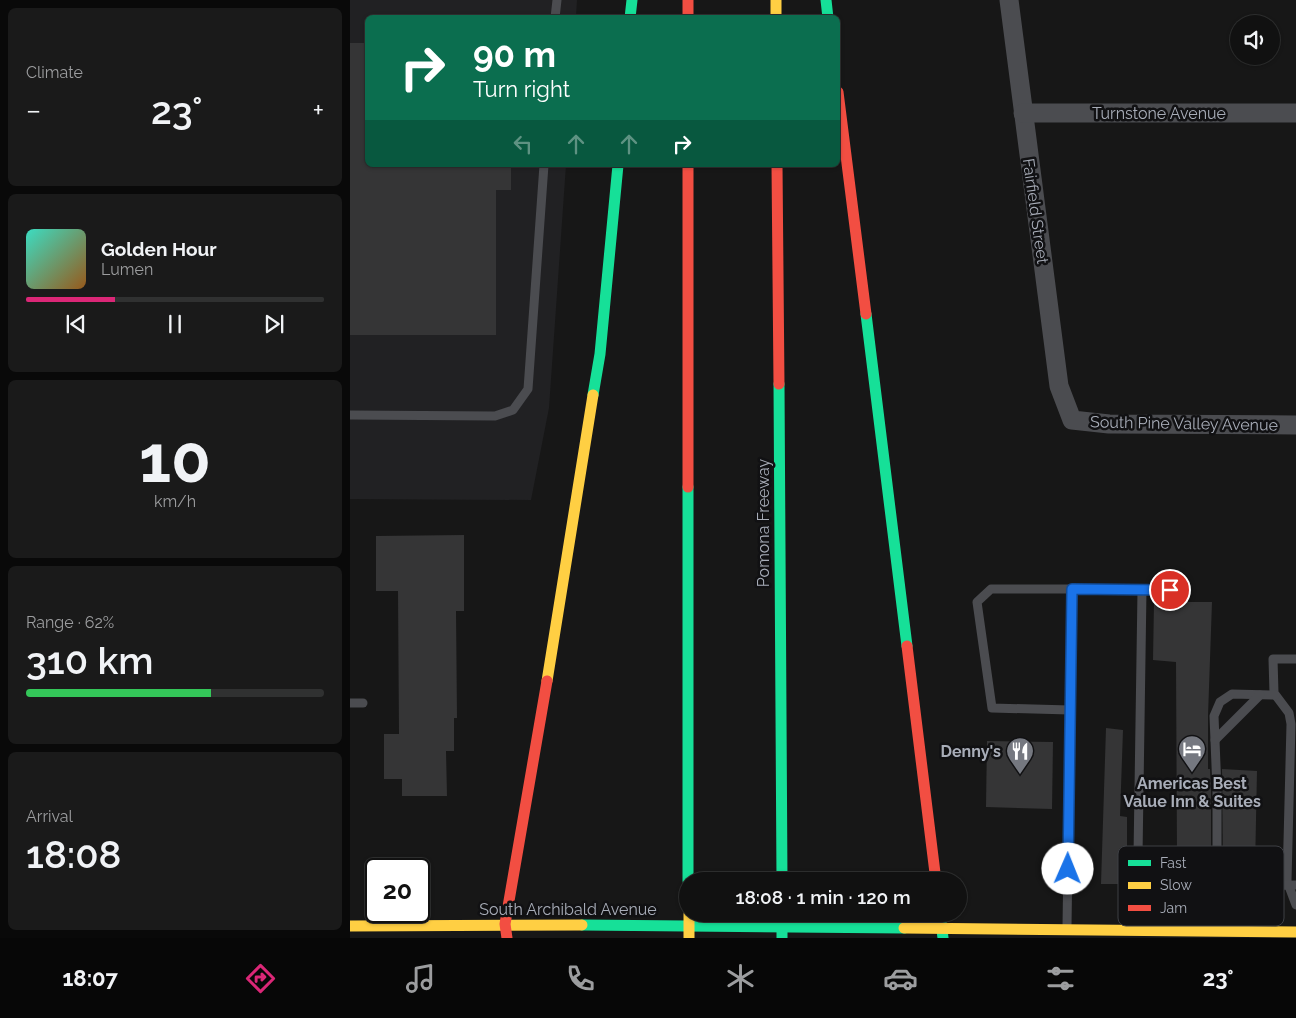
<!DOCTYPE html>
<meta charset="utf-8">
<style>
body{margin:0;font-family:Raleway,sans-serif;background:#1a1a1a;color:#f1f3f6;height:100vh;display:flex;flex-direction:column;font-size:19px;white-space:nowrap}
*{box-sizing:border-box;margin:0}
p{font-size:16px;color:#9c9d9f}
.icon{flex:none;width:28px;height:28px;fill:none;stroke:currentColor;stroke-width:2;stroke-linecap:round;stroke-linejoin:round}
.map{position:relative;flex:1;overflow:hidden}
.details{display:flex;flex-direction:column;gap:8px;padding:8px;background:#090909;width:350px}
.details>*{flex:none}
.guide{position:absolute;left:15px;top:15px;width:475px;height:152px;border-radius:8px;box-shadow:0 1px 4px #0004,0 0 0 1px #303131;background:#0b6e4f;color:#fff;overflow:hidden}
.buttons{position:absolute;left:880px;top:15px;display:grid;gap:10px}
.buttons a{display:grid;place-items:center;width:50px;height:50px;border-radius:50%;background:#111;box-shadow:0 1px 4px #0004,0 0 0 1px #303131;font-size:25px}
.speed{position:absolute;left:15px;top:858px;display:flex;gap:10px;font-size:25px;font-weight:700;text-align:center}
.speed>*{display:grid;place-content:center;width:65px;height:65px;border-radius:50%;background:#111;box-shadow:0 1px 4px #0004,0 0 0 1px #303131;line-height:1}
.speed .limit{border:2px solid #111;border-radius:8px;background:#fff;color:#111}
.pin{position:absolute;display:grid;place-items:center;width:42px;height:42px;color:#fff;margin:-21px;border:2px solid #fff;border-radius:50%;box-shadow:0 1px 5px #0007}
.me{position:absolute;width:55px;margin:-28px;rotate:1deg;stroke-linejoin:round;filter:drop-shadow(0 0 4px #0008)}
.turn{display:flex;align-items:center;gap:18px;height:105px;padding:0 25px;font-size:22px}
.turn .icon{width:65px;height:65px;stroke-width:2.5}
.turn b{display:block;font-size:35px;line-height:42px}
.lanes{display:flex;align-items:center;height:48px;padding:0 25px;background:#0003;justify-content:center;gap:25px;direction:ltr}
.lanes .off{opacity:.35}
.big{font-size:38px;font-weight:600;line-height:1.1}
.details .card{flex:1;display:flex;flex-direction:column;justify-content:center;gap:8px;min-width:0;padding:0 18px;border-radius:8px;background:#1a1a1a}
.details .dial{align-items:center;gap:0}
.dial b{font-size:65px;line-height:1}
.song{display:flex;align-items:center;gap:15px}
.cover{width:60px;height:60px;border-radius:8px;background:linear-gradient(135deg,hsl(170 70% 55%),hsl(30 70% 35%))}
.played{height:5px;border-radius:2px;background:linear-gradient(90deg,#db2777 30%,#303131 30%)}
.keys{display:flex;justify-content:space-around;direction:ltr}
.heat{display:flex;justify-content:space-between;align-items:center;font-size:28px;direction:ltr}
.charge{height:8px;border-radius:4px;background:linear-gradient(90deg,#34c759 62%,#303131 0)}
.trip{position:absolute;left:329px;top:872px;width:288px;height:50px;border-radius:25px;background:#111;box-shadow:0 1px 4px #0004,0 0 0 1px #303131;font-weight:600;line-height:50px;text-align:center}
.tabs{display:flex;height:80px;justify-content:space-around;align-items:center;background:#070707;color:#9c9d9f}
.tabs .icon{width:35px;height:35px}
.tabs .current{color:#db2777}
.tabs b{font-size:22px;color:#f1f3f6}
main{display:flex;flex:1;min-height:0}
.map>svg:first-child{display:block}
</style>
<main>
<section class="details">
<div class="card"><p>Climate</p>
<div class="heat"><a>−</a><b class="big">23°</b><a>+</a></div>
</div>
<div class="card">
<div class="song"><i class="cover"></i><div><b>Golden Hour</b><p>Lumen</p></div></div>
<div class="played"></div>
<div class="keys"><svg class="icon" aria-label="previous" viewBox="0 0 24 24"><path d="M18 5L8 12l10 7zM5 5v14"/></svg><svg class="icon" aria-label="pause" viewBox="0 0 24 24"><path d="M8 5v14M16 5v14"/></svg><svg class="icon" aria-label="next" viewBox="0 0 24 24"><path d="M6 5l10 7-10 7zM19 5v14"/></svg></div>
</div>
<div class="card dial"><b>10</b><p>km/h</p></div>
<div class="card"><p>Range · 62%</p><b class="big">310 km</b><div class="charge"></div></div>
<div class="card"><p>Arrival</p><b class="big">18:08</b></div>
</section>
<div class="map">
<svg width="946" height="938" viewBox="0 0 946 938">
<rect width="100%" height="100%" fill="#171717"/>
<path fill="#212123" d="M0,0H227L226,17L18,18V165H216L199,408L181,500L0,499Z"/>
<g fill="#353536">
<path d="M0,43H18V165H161V190H146V335H0Z"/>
<path d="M114,535V611H106L107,718H104V751H96L97,796H52V779H34V734H49L48,591H26V536Z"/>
<path d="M804,602H862L858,716V769H860L861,790V867H855V884H793L791,880L787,879L783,880L781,884H751L756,728L773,730L770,816L777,817V850L782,849L784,871L802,854H827L826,662L803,660Z"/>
<path d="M637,741L703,742L702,809L636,807Z"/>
<path d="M872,769L907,771L905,868L873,867Z"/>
</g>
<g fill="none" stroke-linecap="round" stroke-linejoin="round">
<g stroke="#4b4c50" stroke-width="9">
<path d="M205,18L207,0"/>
<path d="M0,415L145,416L163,410L178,389L194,165"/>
<path d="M722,589L835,591"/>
<path d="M946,659H923L924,693L939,713L941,724L937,881L946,905"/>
<path d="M925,695L882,694L870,702L864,716L867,790V877L884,886L946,885"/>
<path d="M0,703H13"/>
<path d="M865,740L910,695"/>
<path d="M788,856L792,590"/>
<path d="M717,926L722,589H641L627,602L642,708L720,710"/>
<path d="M787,927V885"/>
</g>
<g stroke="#4b4c50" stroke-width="19">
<path d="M659,0L709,386L722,420L759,424L946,425"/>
<path d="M673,113H946"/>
</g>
<g stroke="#16e098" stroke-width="11">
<path d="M476,0L478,18"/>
<path d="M280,18L282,0"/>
<path d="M516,314L557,646"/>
<path d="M429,384L432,881"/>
<path d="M243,395L250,354L268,165"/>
<path d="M338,487V881"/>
<path d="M590,914L593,938"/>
<path d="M232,925L554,928"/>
</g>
<g stroke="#ffcf43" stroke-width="11">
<path d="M426,0V18"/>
<path d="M197,681L243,395"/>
<path d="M0,926L232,925"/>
<path d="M554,928L946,932"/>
</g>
<g stroke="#f24e42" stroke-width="11">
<path d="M338,0V18"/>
<path d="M488,92L516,314"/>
<path d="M338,165V487"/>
<path d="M427,165L429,384"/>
<path d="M557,646L586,881"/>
<path d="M157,938L155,924L197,681"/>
</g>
<path stroke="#16e098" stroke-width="11" d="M432,914V938"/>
<path stroke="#ffcf43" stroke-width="11" d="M339,914V938"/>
</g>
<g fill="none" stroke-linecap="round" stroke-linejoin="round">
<g stroke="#114b97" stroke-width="12">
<path id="route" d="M718,869L722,589L820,590"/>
</g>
<use href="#route" stroke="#1a73e8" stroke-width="9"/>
</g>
<defs>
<g id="hotel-pin" transform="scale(1.4375)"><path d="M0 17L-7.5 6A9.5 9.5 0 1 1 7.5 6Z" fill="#757880" stroke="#111113"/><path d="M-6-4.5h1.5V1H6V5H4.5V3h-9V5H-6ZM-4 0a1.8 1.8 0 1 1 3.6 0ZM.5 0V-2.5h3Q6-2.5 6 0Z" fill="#fff"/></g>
<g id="restaurant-pin" transform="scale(1.4375)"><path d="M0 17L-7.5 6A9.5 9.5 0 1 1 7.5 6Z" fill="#757880" stroke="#111113"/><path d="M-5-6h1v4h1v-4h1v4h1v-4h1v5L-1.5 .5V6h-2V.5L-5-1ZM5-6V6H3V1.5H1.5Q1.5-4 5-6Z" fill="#fff"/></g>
</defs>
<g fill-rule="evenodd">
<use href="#hotel-pin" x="842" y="749"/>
<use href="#restaurant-pin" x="670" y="751"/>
</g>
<g text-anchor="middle" stroke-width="5" stroke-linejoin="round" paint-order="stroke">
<g font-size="16" fill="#a8adb8" stroke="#111113">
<text x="809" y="119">Turnstone Avenue</text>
<text transform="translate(686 211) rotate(82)" y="6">Fairfield Street</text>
<text transform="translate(834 423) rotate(1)" y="6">South Pine Valley Avenue</text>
<text transform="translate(413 523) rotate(-90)" y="6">Pomona Freeway</text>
<text x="218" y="915">South Archibald Avenue</text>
</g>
<g font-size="16" font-weight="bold" fill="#a8adb8" stroke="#111113" text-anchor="end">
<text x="651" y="757">Denny's</text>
<text x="842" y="789" text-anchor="middle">Americas Best<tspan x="842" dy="18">Value Inn &amp; Suites</tspan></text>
</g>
</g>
<rect x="768" y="846" width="166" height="80" rx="8" fill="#111113" stroke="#3e4045" stroke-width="1"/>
<rect x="778" y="860" width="23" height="6" fill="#16e098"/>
<rect x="778" y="882" width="23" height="7" fill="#ffcf43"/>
<rect x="778" y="905" width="23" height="6" fill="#f24e42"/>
<g font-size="14" fill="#a8adb8">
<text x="810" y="868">Fast</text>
<text x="810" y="890">Slow</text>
<text x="810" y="913">Jam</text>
</g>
</svg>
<div class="buttons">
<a><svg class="icon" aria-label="sound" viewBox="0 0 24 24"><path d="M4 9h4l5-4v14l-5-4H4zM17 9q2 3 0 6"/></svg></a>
</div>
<div class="speed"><div class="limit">20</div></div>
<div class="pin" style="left:820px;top:590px;background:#d93025"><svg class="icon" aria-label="arrive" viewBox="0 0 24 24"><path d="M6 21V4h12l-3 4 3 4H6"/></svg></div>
<svg class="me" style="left:718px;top:869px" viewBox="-20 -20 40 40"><circle r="19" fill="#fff"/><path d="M0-13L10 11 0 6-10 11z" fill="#1a73e8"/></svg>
<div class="trip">18:08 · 1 min · 120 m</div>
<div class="guide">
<div class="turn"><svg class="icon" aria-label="right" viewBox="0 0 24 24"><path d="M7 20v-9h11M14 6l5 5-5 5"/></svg><div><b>90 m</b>Turn right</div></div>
<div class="lanes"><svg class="icon off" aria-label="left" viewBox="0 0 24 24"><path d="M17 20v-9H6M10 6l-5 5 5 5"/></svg><svg class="icon off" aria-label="ahead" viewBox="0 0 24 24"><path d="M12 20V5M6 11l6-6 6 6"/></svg><svg class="icon off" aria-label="ahead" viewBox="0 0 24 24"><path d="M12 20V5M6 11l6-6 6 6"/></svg><svg class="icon" aria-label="right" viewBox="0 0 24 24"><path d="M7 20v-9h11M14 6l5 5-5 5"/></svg></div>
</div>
</div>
</main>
<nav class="tabs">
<b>18:07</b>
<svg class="icon current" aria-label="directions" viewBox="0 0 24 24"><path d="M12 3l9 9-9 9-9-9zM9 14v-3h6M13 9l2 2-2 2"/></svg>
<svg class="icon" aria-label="music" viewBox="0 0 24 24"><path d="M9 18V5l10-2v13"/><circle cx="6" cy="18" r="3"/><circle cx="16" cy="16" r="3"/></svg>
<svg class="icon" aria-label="phone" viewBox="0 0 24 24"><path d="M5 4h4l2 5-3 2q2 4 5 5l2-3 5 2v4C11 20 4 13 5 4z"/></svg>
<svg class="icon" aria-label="climate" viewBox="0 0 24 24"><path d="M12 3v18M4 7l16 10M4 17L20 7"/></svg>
<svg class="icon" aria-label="car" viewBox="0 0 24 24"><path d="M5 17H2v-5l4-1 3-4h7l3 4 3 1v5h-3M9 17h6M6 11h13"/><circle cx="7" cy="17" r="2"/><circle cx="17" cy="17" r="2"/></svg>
<svg class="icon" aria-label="filters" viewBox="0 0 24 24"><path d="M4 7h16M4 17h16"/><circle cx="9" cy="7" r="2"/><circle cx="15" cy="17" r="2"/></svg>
<b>23°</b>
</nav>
